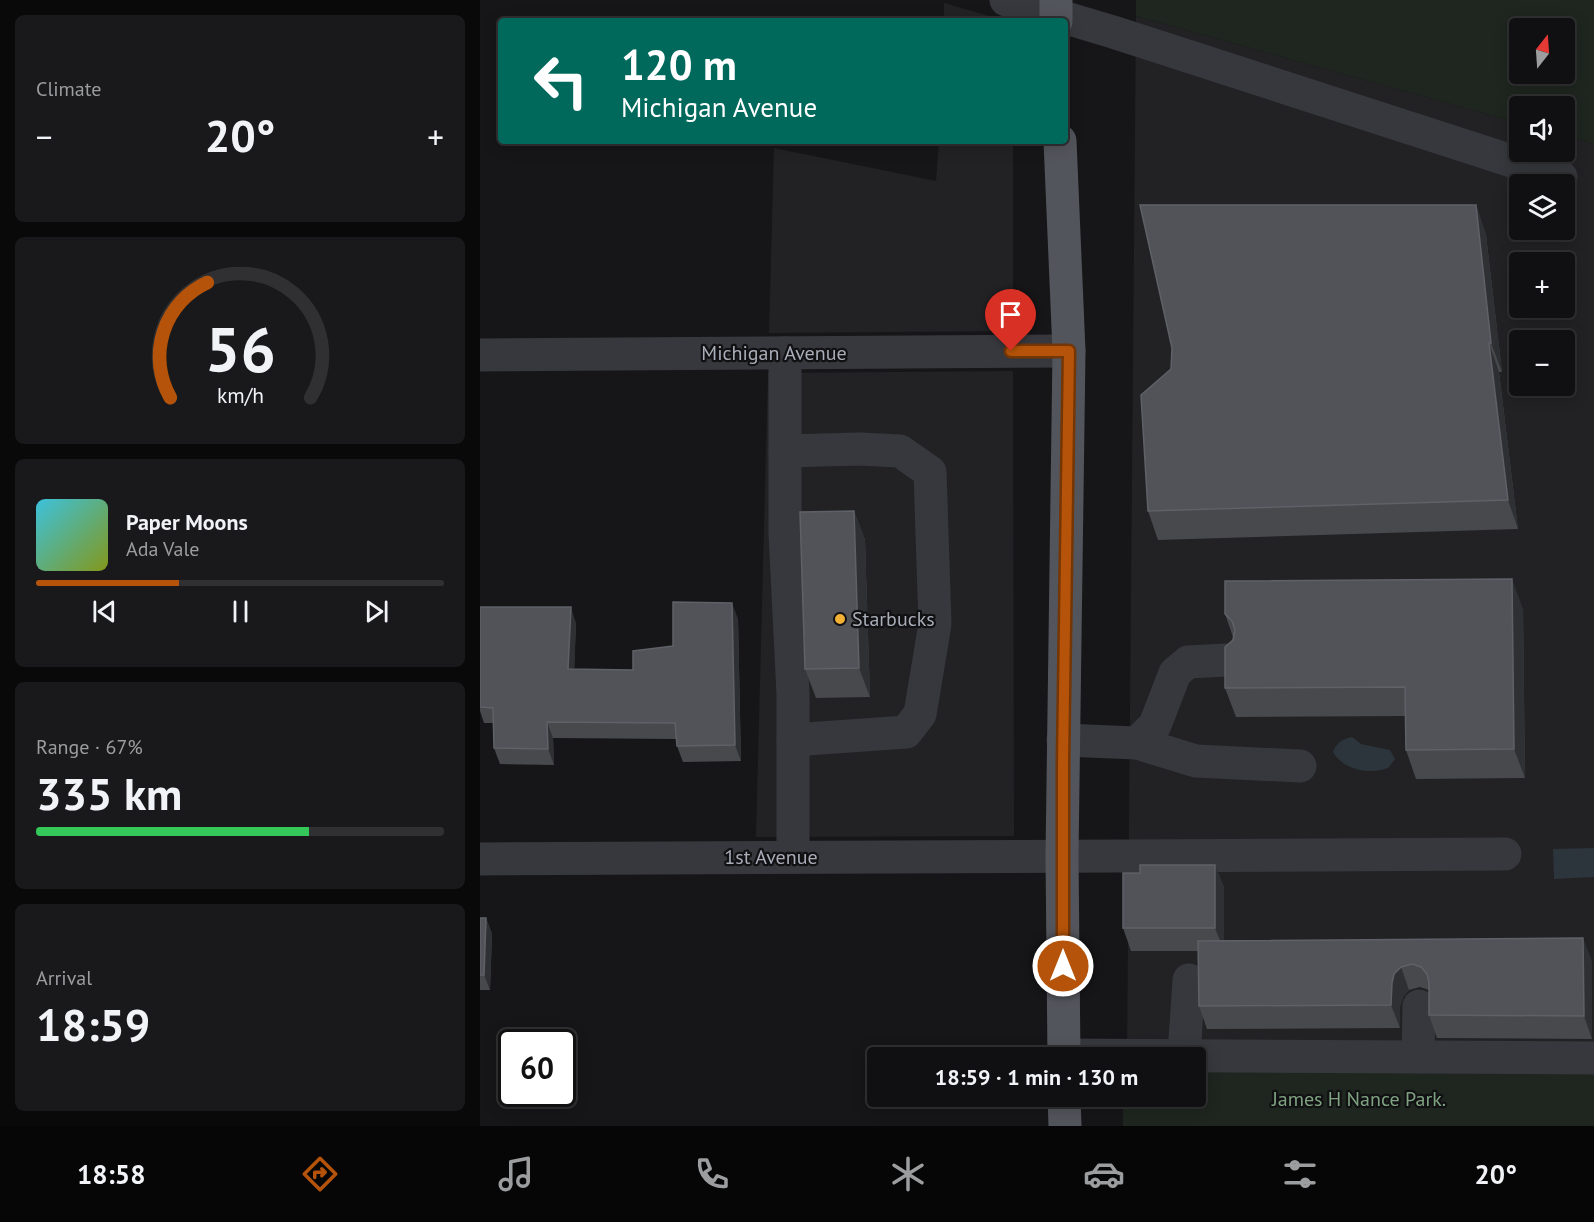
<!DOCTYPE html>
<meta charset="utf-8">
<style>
body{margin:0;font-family:"PT Sans",sans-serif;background:#19191b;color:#f1f3f6;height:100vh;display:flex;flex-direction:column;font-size:22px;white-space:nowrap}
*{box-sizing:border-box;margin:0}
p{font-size:20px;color:#9c9d9f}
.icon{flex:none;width:33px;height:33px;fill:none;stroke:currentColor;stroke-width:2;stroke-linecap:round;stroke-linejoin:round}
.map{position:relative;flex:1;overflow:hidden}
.side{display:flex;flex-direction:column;gap:15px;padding:15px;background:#09090a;width:480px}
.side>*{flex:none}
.top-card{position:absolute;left:18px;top:18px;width:570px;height:126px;border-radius:6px;box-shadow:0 3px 15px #0003,0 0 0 2px #303032;background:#00695c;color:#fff;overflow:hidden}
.needle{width:39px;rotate:17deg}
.controls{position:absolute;left:1029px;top:18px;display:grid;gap:12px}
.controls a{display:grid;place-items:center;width:66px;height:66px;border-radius:6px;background:#101012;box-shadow:0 3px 15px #0003,0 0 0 2px #303032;font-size:30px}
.speed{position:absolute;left:18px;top:1029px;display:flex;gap:12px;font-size:30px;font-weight:700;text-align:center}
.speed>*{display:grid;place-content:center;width:78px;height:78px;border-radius:50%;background:#101012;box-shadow:0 3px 15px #0003,0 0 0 2px #303032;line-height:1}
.speed .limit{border:3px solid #111;border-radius:9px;background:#fff;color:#111}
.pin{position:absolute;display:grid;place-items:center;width:51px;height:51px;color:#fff;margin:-62px -26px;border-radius:50% 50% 50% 0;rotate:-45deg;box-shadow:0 0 6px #0007}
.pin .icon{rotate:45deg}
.me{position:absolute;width:66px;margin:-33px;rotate:0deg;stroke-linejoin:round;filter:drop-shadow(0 0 4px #0008)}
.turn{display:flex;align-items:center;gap:21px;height:126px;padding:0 24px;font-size:27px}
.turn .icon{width:78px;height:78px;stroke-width:2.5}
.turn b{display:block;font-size:42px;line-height:51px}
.big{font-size:45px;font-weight:700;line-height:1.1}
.side .tile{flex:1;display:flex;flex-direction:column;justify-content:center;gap:9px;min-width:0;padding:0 21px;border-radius:9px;background:#19191b}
.side .dial{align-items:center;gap:0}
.dial svg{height:156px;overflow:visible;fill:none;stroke:#303032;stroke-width:7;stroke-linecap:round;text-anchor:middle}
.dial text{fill:#f1f3f6;stroke:none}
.song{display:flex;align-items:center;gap:18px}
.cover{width:72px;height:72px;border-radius:9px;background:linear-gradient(135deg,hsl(190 70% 55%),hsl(70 70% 35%))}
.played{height:6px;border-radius:3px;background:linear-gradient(90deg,#b45309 35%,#303032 35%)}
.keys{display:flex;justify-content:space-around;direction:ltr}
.heat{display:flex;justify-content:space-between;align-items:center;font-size:33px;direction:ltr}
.charge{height:9px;border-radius:4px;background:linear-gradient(90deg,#34c759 67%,#303032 0)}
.trip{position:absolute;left:387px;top:1047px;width:339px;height:60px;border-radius:6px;background:#101012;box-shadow:0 3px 15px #0003,0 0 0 2px #303032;font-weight:700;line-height:60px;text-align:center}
.tab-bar{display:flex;height:96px;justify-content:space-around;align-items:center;background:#060607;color:#9c9d9f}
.tab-bar .icon{width:42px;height:42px}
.tab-bar .active{color:#b45309}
.tab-bar b{font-size:27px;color:#f1f3f6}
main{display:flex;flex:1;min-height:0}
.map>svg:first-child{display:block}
</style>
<main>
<section class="side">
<div class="tile"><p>Climate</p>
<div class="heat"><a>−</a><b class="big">20°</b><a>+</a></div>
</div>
<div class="tile dial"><svg viewBox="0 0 100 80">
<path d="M14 69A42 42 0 1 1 86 69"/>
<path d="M14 69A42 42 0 0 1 33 10" stroke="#b45309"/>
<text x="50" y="56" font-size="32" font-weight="700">56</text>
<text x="50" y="72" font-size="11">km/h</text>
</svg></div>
<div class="tile">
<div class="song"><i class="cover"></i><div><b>Paper Moons</b><p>Ada Vale</p></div></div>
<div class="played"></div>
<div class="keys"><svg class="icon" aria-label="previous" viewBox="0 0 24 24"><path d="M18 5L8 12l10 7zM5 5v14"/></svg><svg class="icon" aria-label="pause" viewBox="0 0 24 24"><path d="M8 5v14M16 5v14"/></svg><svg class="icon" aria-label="next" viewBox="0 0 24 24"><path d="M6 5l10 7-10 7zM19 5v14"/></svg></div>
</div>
<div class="tile"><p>Range · 67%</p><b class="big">335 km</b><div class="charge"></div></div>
<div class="tile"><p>Arrival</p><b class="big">18:59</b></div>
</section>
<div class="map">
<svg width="1114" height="1126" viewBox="0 0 1114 1126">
<rect width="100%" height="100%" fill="#161618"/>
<g fill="#222225" fill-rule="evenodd">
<path d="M464,3L526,21H464Z"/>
<path d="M656,16L1039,123L1040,152H1084L1085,135L1114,144V1054H647ZM1040,184H1084V230H1040ZM1040,262H1084V308H1040ZM1040,340H1084V386H1040Z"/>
<path d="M459,141H533V331L289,333L294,148L456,181Z"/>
<path d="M533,371L534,836L276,837L288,373Z"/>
</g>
<g fill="#1e261f" fill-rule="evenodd">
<path d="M656,0H1114V144L1085,135L1084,106H1040L1039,123L656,16ZM1040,28H1084V74H1040Z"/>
<path d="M716,1071L1114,1072V1126H643V1097L716,1096Z"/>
</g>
<g fill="#2c353c">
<path d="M872,737L881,744L910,750L915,759L908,768C890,775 863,770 853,752C857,742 863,739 872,737Z"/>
<path d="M1114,848V877L1074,879L1073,849Z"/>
</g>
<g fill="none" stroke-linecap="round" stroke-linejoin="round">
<g stroke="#37383d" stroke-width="33">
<path d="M526,0L633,32L1081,177"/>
<path d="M305,353V533L313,694V857"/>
<path d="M0,355L589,351"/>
<path d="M305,451L379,449L420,451L450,472L455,624L440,714L426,732L313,740"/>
<path d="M583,740L657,743L716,761L820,766"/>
<path d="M657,743L675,725L695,673L708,662L747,660"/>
<path d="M0,859L1025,854"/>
<path d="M584,1055L1114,1058"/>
<path d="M704,1055L709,980"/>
<path d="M938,1057L939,1006"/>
</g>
<g stroke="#53555c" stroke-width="33">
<path d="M576,21V0"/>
<path d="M580,141L589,351L582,856L584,1058"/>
<path d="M584,1096L585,1126"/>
</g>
</g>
<g fill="#47494d">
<path d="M996,205L1006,235L1022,372H1019L1038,529L678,540L668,511Z"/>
<path d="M374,511L385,540L390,697L336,698L325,669Z"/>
<path d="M0,607L96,623L94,669L153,670L193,646L258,619L261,761L203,762L197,746L196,739L73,738L74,765L20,764L14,748L13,723H4L0,711Z"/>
<path d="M1043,609L1045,778L936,779L926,750L925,716L756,717L745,688L753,637L745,614Z"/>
<path d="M735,865L744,888V941L1112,961V1039L957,1038L949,1015V990L940,987L929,990L923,997L920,1006V1028L727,1029L719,1006L718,951H651L643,928L660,873Z"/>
<path d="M0,918H6L12,934L10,990H0Z"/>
</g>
<g fill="#2f3033">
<path d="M996,205L1006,235L1022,372L1011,343Z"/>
<path d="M1009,343L1019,372L1038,529L1028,500Z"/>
<path d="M374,511L385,540L390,697L379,668Z"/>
<path d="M1032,579L1043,609L1045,778L1034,749Z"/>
<path d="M252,603L258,619L261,761L255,745Z"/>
<path d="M91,607L96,623L94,684L88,669Z"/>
<path d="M67,722L73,738L74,765L68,749Z"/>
<path d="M735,865L744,888V951L735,928Z"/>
<path d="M6,918L12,934L10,990L4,975Z"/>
<path d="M1103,938L1112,961V1039L1104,1016Z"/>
<path d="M921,967L929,990L923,997L920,1006V1028L911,1005L912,983L914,974Z"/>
</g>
<g fill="#525359" stroke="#5f6168" stroke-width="1.5">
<path d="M660,205H996L1011,343H1009L1028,500L668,511L661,395L691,369L692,348Z"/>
<path d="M374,511L379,668L325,669L320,512Z"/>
<path d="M1032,579L1034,749L926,750L925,687L745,688V647L753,640L755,630L752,621L745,614V581Z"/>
<path d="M193,602L252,603L255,745L197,746L195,723L67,722L68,749L14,748L13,708L0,707V607H91L88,669L153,670V651L193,646Z"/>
<path d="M660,865H735V928H643V873H660Z"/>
<path d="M0,918H6L4,975H0Z"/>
<path d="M1103,938L1104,1016L949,1015V983L947,974L941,967L932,964L921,967L914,974L912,983L911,1005L719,1006L718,941Z"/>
</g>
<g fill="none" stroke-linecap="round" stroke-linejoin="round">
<g stroke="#753606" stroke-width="15">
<path id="route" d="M531,351H589L583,763V966"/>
</g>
<use href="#route" stroke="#b45309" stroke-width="10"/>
</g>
<circle fill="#f2b134" stroke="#111113" stroke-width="2" cx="360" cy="619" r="6"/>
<g text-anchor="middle" stroke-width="4.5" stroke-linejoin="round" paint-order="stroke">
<g font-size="20" fill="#a8adb8" stroke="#111113">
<text x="294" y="360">Michigan Avenue</text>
<text x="291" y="864">1st Avenue</text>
</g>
<g font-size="20" fill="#a8adb8" stroke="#111113" text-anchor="start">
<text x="372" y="626">Starbucks</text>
</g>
<g font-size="20" fill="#7fa381" stroke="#111113">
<text x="879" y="1106">James H Nance Park.</text>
</g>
</g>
</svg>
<div class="controls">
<a><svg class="needle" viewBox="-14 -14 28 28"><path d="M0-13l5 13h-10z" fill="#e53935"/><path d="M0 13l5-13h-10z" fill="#9c9d9f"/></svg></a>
<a><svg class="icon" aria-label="sound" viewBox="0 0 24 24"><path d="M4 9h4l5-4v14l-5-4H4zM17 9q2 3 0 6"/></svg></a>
<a><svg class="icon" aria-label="layers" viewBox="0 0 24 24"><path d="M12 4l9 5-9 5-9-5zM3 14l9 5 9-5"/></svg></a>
<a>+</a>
<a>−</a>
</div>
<div class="speed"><div class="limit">60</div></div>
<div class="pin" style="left:531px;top:351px;background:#d93025"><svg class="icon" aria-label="arrive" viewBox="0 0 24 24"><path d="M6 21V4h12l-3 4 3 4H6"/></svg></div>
<svg class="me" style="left:583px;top:966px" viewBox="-20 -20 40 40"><circle r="17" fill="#b45309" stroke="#fff" stroke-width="3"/><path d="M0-11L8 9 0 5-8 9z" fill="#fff"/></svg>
<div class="trip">18:59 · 1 min · 130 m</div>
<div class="top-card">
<div class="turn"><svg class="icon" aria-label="left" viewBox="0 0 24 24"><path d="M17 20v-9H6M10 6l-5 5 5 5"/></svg><div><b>120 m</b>Michigan Avenue</div></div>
</div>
</div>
</main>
<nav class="tab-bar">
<b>18:58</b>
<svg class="icon active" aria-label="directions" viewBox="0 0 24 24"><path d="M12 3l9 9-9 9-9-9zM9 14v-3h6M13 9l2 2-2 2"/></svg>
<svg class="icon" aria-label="music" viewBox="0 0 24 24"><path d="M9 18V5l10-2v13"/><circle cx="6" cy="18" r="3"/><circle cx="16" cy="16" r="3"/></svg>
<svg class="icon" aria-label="phone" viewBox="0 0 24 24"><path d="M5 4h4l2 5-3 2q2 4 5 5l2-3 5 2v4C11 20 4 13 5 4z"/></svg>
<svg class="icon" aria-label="climate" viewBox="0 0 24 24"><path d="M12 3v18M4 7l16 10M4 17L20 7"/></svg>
<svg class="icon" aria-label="car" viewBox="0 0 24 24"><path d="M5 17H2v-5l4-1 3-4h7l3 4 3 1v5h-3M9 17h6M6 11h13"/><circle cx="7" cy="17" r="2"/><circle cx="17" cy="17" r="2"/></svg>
<svg class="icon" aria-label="filters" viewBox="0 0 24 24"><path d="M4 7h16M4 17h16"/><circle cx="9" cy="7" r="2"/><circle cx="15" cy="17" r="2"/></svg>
<b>20°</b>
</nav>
